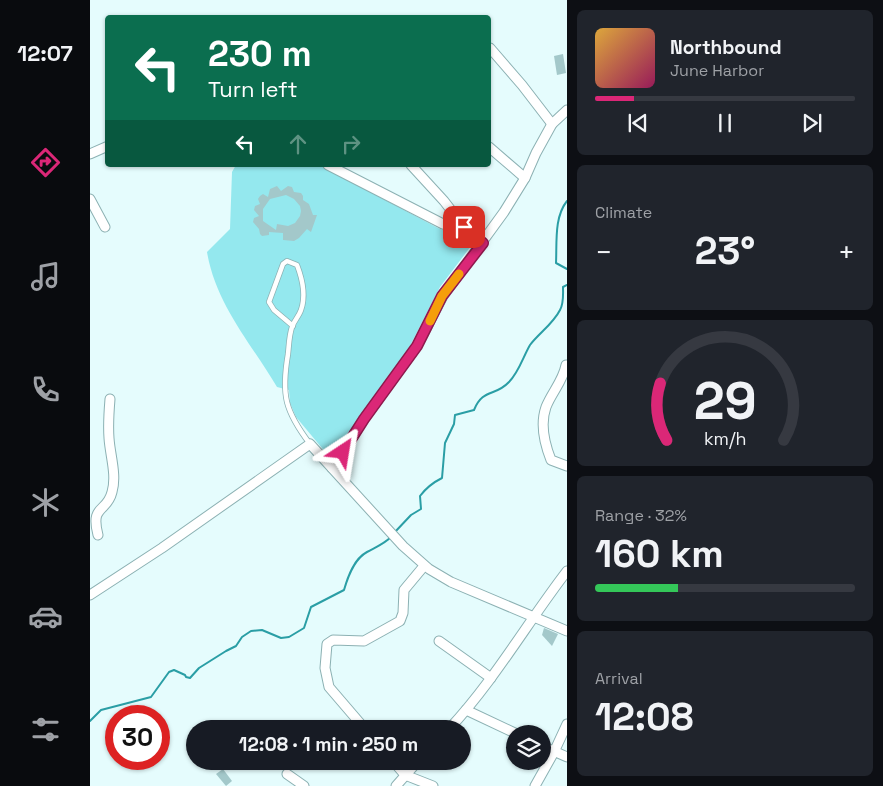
<!DOCTYPE html>
<meta charset="utf-8">
<style>
body{margin:0;font-family:"Space Grotesk",sans-serif;background:#20242c;color:#f1f3f6;height:100vh;display:flex;flex-direction:column;font-size:19px;white-space:nowrap}
*{box-sizing:border-box;margin:0}
p{font-size:16px;color:#9ea1a6}
.icon{flex:none;width:28px;height:28px;fill:none;stroke:currentColor;stroke-width:2;stroke-linecap:round;stroke-linejoin:round}
.map{position:relative;flex:1;overflow:hidden}
.details{display:flex;flex-direction:column;gap:10px;padding:10px;background:#0d0f14;width:316px}
.details>*{flex:none}
.banner{position:absolute;left:15px;top:15px;width:386px;height:152px;border-radius:5px;box-shadow:0 1px 4px #0004;background:#0b6e4f;color:#fff;overflow:hidden}
.tools{position:absolute;left:416px;top:725px;display:grid;gap:10px}
.tools a{display:grid;place-items:center;width:45px;height:45px;border-radius:50%;background:#171b24;box-shadow:0 1px 4px #0004;font-size:25px}
.speed{position:absolute;left:15px;top:705px;display:flex;gap:10px;font-size:25px;font-weight:700;text-align:center}
.speed>*{display:grid;place-content:center;width:65px;height:65px;border-radius:50%;background:#171b24;box-shadow:0 1px 4px #0004;line-height:1}
.speed .limit{border:8px solid #d22;background:#fff;color:#111}
.pin{position:absolute;display:grid;place-items:center;width:42px;height:42px;color:#fff;margin:-21px;border-radius:10px;box-shadow:0 2px 8px #0006}
.me{position:absolute;width:55px;margin:-28px;rotate:33deg;stroke-linejoin:round;filter:drop-shadow(0 0 4px #0008)}
.turn{display:flex;align-items:center;gap:18px;height:105px;padding:0 20px;font-size:22px}
.turn .icon{width:65px;height:65px;stroke-width:2.5}
.turn b{display:block;font-size:35px;line-height:42px}
.lanes{display:flex;align-items:center;height:48px;padding:0 20px;background:#0003;justify-content:center;gap:25px;direction:ltr}
.lanes .off{opacity:.35}
.big{font-size:38px;font-weight:600;line-height:1.1}
.details .tile{flex:1;display:flex;flex-direction:column;justify-content:center;gap:8px;min-width:0;padding:0 18px;border-radius:8px;background:#20242c}
.details .dial{align-items:center;gap:0}
.dial svg{height:130px;overflow:visible;fill:none;stroke:#363941;stroke-width:7;stroke-linecap:round;text-anchor:middle}
.dial text{fill:#f1f3f6;stroke:none}
.song{display:flex;align-items:center;gap:15px}
.cover{width:60px;height:60px;border-radius:8px;background:linear-gradient(135deg,hsl(40 70% 55%),hsl(330 70% 35%))}
.played{height:5px;border-radius:2px;background:linear-gradient(90deg,#db2777 15%,#363941 15%)}
.keys{display:flex;justify-content:space-around;direction:ltr}
.heat{display:flex;justify-content:space-between;align-items:center;font-size:28px;direction:ltr}
.charge{height:8px;border-radius:4px;background:linear-gradient(90deg,#34c759 32%,#363941 0)}
.trip{position:absolute;left:96px;top:720px;width:285px;height:50px;border-radius:25px;background:#171b24;box-shadow:0 1px 4px #0004;font-weight:600;line-height:50px;text-align:center}
main{display:flex;flex:1;min-height:0}
.dock{display:flex;flex-direction:column;width:90px;justify-content:space-around;align-items:center;background:#090b0e;color:#9ea1a6}
.dock .icon{width:35px;height:35px}
.dock .on{color:#db2777}
.dock b{font-size:22px;color:#f1f3f6}
.map>svg:first-child{display:block}
</style>
<main>
<nav class="dock">
<b>12:07</b>
<svg class="icon on" aria-label="directions" viewBox="0 0 24 24"><path d="M12 3l9 9-9 9-9-9zM9 14v-3h6M13 9l2 2-2 2"/></svg>
<svg class="icon" aria-label="music" viewBox="0 0 24 24"><path d="M9 18V5l10-2v13"/><circle cx="6" cy="18" r="3"/><circle cx="16" cy="16" r="3"/></svg>
<svg class="icon" aria-label="phone" viewBox="0 0 24 24"><path d="M5 4h4l2 5-3 2q2 4 5 5l2-3 5 2v4C11 20 4 13 5 4z"/></svg>
<svg class="icon" aria-label="climate" viewBox="0 0 24 24"><path d="M12 3v18M4 7l16 10M4 17L20 7"/></svg>
<svg class="icon" aria-label="car" viewBox="0 0 24 24"><path d="M5 17H2v-5l4-1 3-4h7l3 4 3 1v5h-3M9 17h6M6 11h13"/><circle cx="7" cy="17" r="2"/><circle cx="17" cy="17" r="2"/></svg>
<svg class="icon" aria-label="filters" viewBox="0 0 24 24"><path d="M4 7h16M4 17h16"/><circle cx="9" cy="7" r="2"/><circle cx="15" cy="17" r="2"/></svg>
</nav>
<div class="map">
<svg width="477" height="786" viewBox="0 0 477 786">
<rect width="100%" height="100%" fill="#e5fcfd"/>
<path fill="#94e8ee" d="M146,165H229L348,228L384,242L350,287L315,356L280,403L242,460L206,417L200,403L199,390L187,387C161,343 126,305 117,252L140,229L142,172Z"/>
<g fill="none" stroke-linecap="round" stroke-linejoin="round">
<g stroke="#2a9ea5" stroke-width="2">
<path d="M477,201C464,217 467,243 466,263L477,269"/>
<path d="M304,533L321,515L331,509L330,496C336,488 342,483 352,478L355,443L364,424L365,415L384,410C393,388 405,397 419,382C429,372 433,357 440,345C449,333 463,324 470,310C474,303 473,294 473,287L477,285"/>
<path d="M0,721L11,710L61,697L79,672L84,670L95,675L96,677L100,678L109,668L136,651L146,646L152,637L161,631L172,630L191,638L199,637L214,628L221,607L254,590C258,576 264,559 277,552C286,547 294,544 301,537"/>
</g>
</g>
<g fill="#a3c8ca" fill-rule="evenodd">
<path d="M473,54L476,73L467,75L464,56Z"/>
<path d="M187,186L191,191L198,186L202,187L204,192L211,193L213,196V200L219,204L223,215H227L221,232L217,229L209,238L204,241L193,240V233L179,232V235L172,236L170,234L169,229L163,222L164,218L169,216L164,210L165,206L170,204L168,199L170,196L173,194L178,197L180,189ZM196,195L204,199L210,206L211,211L210,216L205,223L198,226L187,224L186,230L173,221V209L180,199Z"/>
<path d="M454,628L468,634L462,646L452,635Z"/>
<path d="M133,769L142,781L136,786L126,774Z"/>
</g>
<g fill="none" stroke-linecap="round" stroke-linejoin="round">
<g stroke="#8cb1b3" stroke-width="6">
<path id="lane" d="M203,326L184,310L179,302L193,264L197,261L207,265C212,278 216,296 211,310C209,316 204,321 202,327C199,336 199,345 198,354C191,395 195,411 220,444"/>
</g>
<g stroke="#8cb1b3" stroke-width="11">
<g id="street">
<path d="M400,48L432,85L462,124"/>
<path d="M399,147L435,178"/>
<path d="M0,154L18,146"/>
<path d="M238,165L353,224L380,233"/>
<path d="M321,165L354,201L374,227L393,243"/>
<path d="M0,199L15,227"/>
<path d="M476,365C473,381 462,392 456,407C450,424 455,445 461,460L477,466"/>
<path d="M242,468L274,419L327,346L353,296L414,212L435,178L446,153L462,124L477,110"/>
<path d="M8,535C0,504 17,513 22,492C27,475 20,455 19,438C18,425 19,411 20,399"/>
<path d="M0,595L72,548L220,444L313,546L339,569L361,582L477,631"/>
<path d="M349,641L401,678"/>
<path d="M376,710L427,734"/>
<path d="M275,729L239,687L235,668L237,644L243,640L274,641L310,621L313,613L314,590L334,566"/>
<path d="M359,729C404,681 437,623 477,571"/>
<path d="M452,746L477,757"/>
<path d="M303,761L315,775L343,786"/>
<path d="M197,774L214,786"/>
<path d="M306,786L328,761"/>
<path d="M445,786L464,752L477,724"/>
</g>
</g>
<use href="#lane" stroke="#fff" stroke-width="4.5"/>
<use href="#street" stroke="#fff" stroke-width="9"/>
</g>
<g fill="none" stroke-linecap="round" stroke-linejoin="round">
<g stroke="#8e194d" stroke-width="12">
<path id="route" d="M253,452L274,419L327,346L352,296L393,243L374,227"/>
</g>
<use href="#route" stroke="#db2777" stroke-width="9"/>
<path stroke="#f59e0b" stroke-width="9" d="M340,321L352,296L369,274"/>
</g>
</svg>
<div class="tools">
<a><svg class="icon" aria-label="layers" viewBox="0 0 24 24"><path d="M12 4l9 5-9 5-9-5zM3 14l9 5 9-5"/></svg></a>
</div>
<div class="speed"><div class="limit">30</div></div>
<div class="pin" style="left:374px;top:227px;background:#d93025"><svg class="icon" aria-label="arrive" viewBox="0 0 24 24"><path d="M6 21V4h12l-3 4 3 4H6"/></svg></div>
<svg class="me" style="left:253px;top:452px" viewBox="-20 -20 40 40"><path d="M0-17L14 15 0 8-14 15z" fill="#db2777" stroke="#fff" stroke-width="4"/></svg>
<div class="trip">12:08 · 1 min · 250 m</div>
<div class="banner">
<div class="turn"><svg class="icon" aria-label="left" viewBox="0 0 24 24"><path d="M17 20v-9H6M10 6l-5 5 5 5"/></svg><div><b>230 m</b>Turn left</div></div>
<div class="lanes"><svg class="icon" aria-label="left" viewBox="0 0 24 24"><path d="M17 20v-9H6M10 6l-5 5 5 5"/></svg><svg class="icon off" aria-label="ahead" viewBox="0 0 24 24"><path d="M12 20V5M6 11l6-6 6 6"/></svg><svg class="icon off" aria-label="right" viewBox="0 0 24 24"><path d="M7 20v-9h11M14 6l5 5-5 5"/></svg></div>
</div>
</div>
<section class="details">
<div class="tile">
<div class="song"><i class="cover"></i><div><b>Northbound</b><p>June Harbor</p></div></div>
<div class="played"></div>
<div class="keys"><svg class="icon" aria-label="previous" viewBox="0 0 24 24"><path d="M18 5L8 12l10 7zM5 5v14"/></svg><svg class="icon" aria-label="pause" viewBox="0 0 24 24"><path d="M8 5v14M16 5v14"/></svg><svg class="icon" aria-label="next" viewBox="0 0 24 24"><path d="M6 5l10 7-10 7zM19 5v14"/></svg></div>
</div>
<div class="tile"><p>Climate</p>
<div class="heat"><a>−</a><b class="big">23°</b><a>+</a></div>
</div>
<div class="tile dial"><svg viewBox="0 0 100 80">
<path d="M14 69A42 42 0 1 1 86 69"/>
<path d="M14 69A42 42 0 0 1 10 34" stroke="#db2777"/>
<text x="50" y="56" font-size="32" font-weight="700">29</text>
<text x="50" y="72" font-size="11">km/h</text>
</svg></div>
<div class="tile"><p>Range · 32%</p><b class="big">160 km</b><div class="charge"></div></div>
<div class="tile"><p>Arrival</p><b class="big">12:08</b></div>
</section>
</main>
